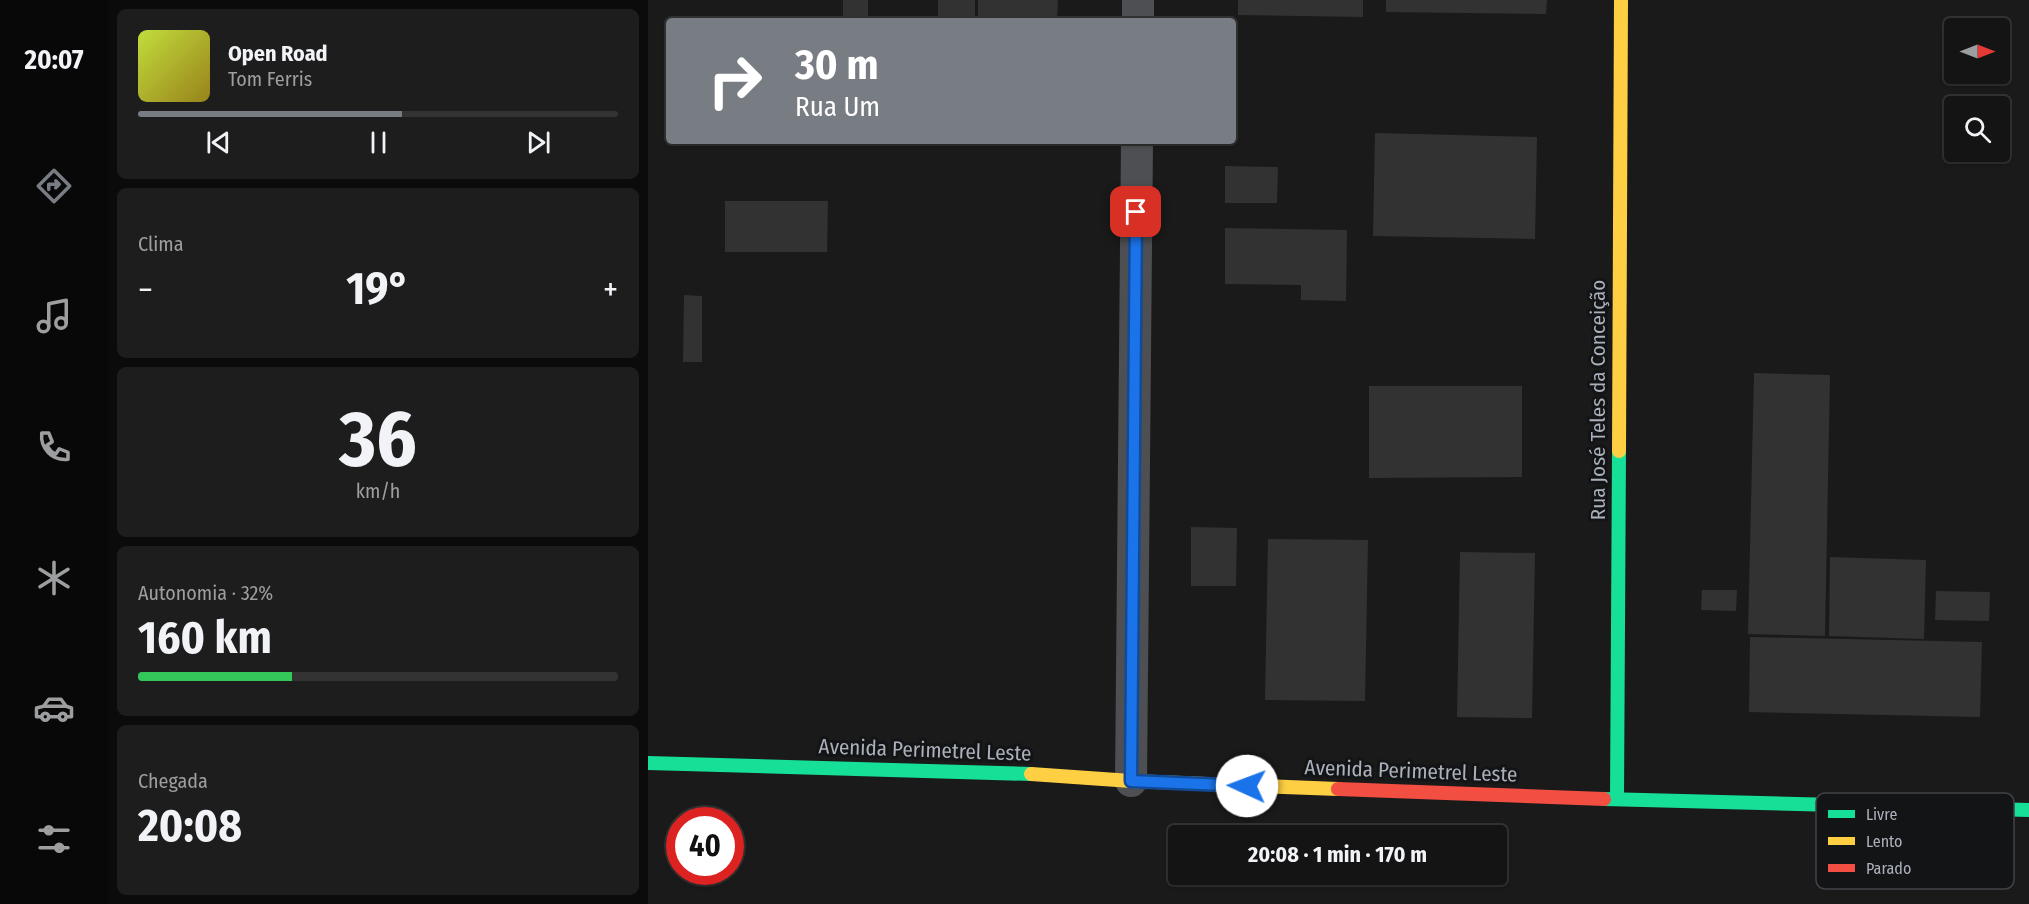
<!DOCTYPE html>
<html lang="pt">
<meta charset="utf-8">
<style>
body{margin:0;font-family:"Fira Sans Condensed",sans-serif;background:#1d1d1d;color:#f1f3f6;height:100vh;display:flex;flex-direction:column;font-size:22px;white-space:nowrap}
*{box-sizing:border-box;margin:0}
p{font-size:20px;color:#9d9ea0}
.icon{flex:none;width:33px;height:33px;fill:none;stroke:currentColor;stroke-width:2;stroke-linecap:round;stroke-linejoin:round}
.map{position:relative;flex:1;overflow:hidden}
.drawer{display:flex;flex-direction:column;gap:9px;padding:9px;background:#0b0b0b;width:540px}
.drawer>*{flex:none}
.hud{position:absolute;left:18px;top:18px;width:570px;height:126px;border-radius:6px;box-shadow:0 2px 4px #0004,0 0 0 2px #333334;background:#787c83;color:#fff;overflow:hidden}
.needle{width:39px;rotate:90deg}
.tools{position:absolute;left:1296px;top:18px;display:grid;gap:12px}
.tools a{display:grid;place-items:center;width:66px;height:66px;border-radius:6px;background:#141414;box-shadow:0 2px 4px #0004,0 0 0 2px #333334;font-size:30px}
.speed{position:absolute;left:18px;top:807px;display:flex;gap:12px;font-size:30px;font-weight:700;text-align:center}
.speed>*{display:grid;place-content:center;width:78px;height:78px;border-radius:50%;background:#141414;box-shadow:0 2px 4px #0004,0 0 0 2px #333334;line-height:1}
.speed .limit{border:9px solid #d22;background:#fff;color:#111}
.pin{position:absolute;display:grid;place-items:center;width:51px;height:51px;color:#fff;margin:-26px;border-radius:12px;box-shadow:0 3px 9px #0006}
.me{position:absolute;width:66px;margin:-33px;rotate:272deg;stroke-linejoin:round;filter:drop-shadow(0 0 4px #0008)}
.turn{display:flex;align-items:center;gap:21px;height:126px;padding:0 30px;font-size:27px}
.turn .icon{width:78px;height:78px;stroke-width:2.5}
.turn b{display:block;font-size:42px;line-height:51px}
.big{font-size:45px;font-weight:700;line-height:1.1}
.drawer .card{flex:1;display:flex;flex-direction:column;justify-content:center;gap:9px;min-width:0;padding:0 21px;border-radius:9px;background:#1d1d1d}
.drawer .dial{align-items:center;gap:0}
.dial b{font-size:78px;line-height:1}
.song{display:flex;align-items:center;gap:18px}
.cover{width:72px;height:72px;border-radius:9px;background:linear-gradient(135deg,hsl(70 70% 55%),hsl(50 70% 35%))}
.played{height:6px;border-radius:3px;background:linear-gradient(90deg,#787c83 55%,#333334 55%)}
.keys{display:flex;justify-content:space-around;direction:ltr}
.heat{display:flex;justify-content:space-between;align-items:center;font-size:33px;direction:ltr}
.charge{height:9px;border-radius:4px;background:linear-gradient(90deg,#34c759 32%,#333334 0)}
.trip{position:absolute;left:520px;top:825px;width:339px;height:60px;border-radius:6px;background:#141414;box-shadow:0 2px 4px #0004,0 0 0 2px #333334;font-weight:700;line-height:60px;text-align:center}
main{display:flex;flex:1;min-height:0}
.dock{display:flex;flex-direction:column;width:108px;justify-content:space-around;align-items:center;background:#080808;color:#9d9ea0}
.dock .icon{width:42px;height:42px}
.dock .selected{color:#787c83}
.dock b{font-size:27px;color:#f1f3f6}
.map>svg:first-child{display:block}
</style>
<main>
<nav class="dock">
<b>20:07</b>
<svg class="icon selected" aria-label="directions" viewBox="0 0 24 24"><path d="M12 3l9 9-9 9-9-9zM9 14v-3h6M13 9l2 2-2 2"/></svg>
<svg class="icon" aria-label="music" viewBox="0 0 24 24"><path d="M9 18V5l10-2v13"/><circle cx="6" cy="18" r="3"/><circle cx="16" cy="16" r="3"/></svg>
<svg class="icon" aria-label="phone" viewBox="0 0 24 24"><path d="M5 4h4l2 5-3 2q2 4 5 5l2-3 5 2v4C11 20 4 13 5 4z"/></svg>
<svg class="icon" aria-label="climate" viewBox="0 0 24 24"><path d="M12 3v18M4 7l16 10M4 17L20 7"/></svg>
<svg class="icon" aria-label="car" viewBox="0 0 24 24"><path d="M5 17H2v-5l4-1 3-4h7l3 4 3 1v5h-3M9 17h6M6 11h13"/><circle cx="7" cy="17" r="2"/><circle cx="17" cy="17" r="2"/></svg>
<svg class="icon" aria-label="filters" viewBox="0 0 24 24"><path d="M4 7h16M4 17h16"/><circle cx="9" cy="7" r="2"/><circle cx="15" cy="17" r="2"/></svg>
</nav>
<section class="drawer">
<div class="card">
<div class="song"><i class="cover"></i><div><b>Open Road</b><p>Tom Ferris</p></div></div>
<div class="played"></div>
<div class="keys"><svg class="icon" aria-label="previous" viewBox="0 0 24 24"><path d="M18 5L8 12l10 7zM5 5v14"/></svg><svg class="icon" aria-label="pause" viewBox="0 0 24 24"><path d="M8 5v14M16 5v14"/></svg><svg class="icon" aria-label="next" viewBox="0 0 24 24"><path d="M6 5l10 7-10 7zM19 5v14"/></svg></div>
</div>
<div class="card"><p>Clima</p>
<div class="heat"><a>−</a><b class="big">19°</b><a>+</a></div>
</div>
<div class="card dial"><b>36</b><p>km/h</p></div>
<div class="card"><p>Autonomia · 32%</p><b class="big">160 km</b><div class="charge"></div></div>
<div class="card"><p>Chegada</p><b class="big">20:08</b></div>
</section>
<div class="map">
<svg width="1381" height="904" viewBox="0 0 1381 904">
<rect width="100%" height="100%" fill="#1a1a1a"/>
<g fill="#323232">
<rect x="195" y="0" width="25" height="16"/>
<rect x="290" y="0" width="37" height="21"/>
<path d="M330,0H410L409,21H330Z"/>
<path d="M590,0H715V17L590,15Z"/>
<path d="M738,0H899L898,14L738,12Z"/>
<path d="M727,133L889,137L887,239L725,236Z"/>
<rect x="226" y="141" width="33" height="5"/>
<path d="M577,166L630,167L629,203H577Z"/>
<path d="M77,201H180L179,252H77Z"/>
<path d="M577,228L699,230L698,301L653,300V285L577,284Z"/>
<path d="M36,295L54,296V362H35Z"/>
<path d="M1106,373L1182,375L1177,636L1100,634Z"/>
<path d="M721,386H874V477L721,478Z"/>
<path d="M543,527L589,528L588,586H543Z"/>
<path d="M620,539L720,540L717,701L617,700Z"/>
<path d="M812,552L887,553L884,718L809,717Z"/>
<path d="M1182,557L1278,560L1276,639L1181,636Z"/>
<path d="M1054,590H1089L1088,611L1053,610Z"/>
<path d="M1288,591L1342,592L1341,621L1287,620Z"/>
<path d="M1102,637L1334,642L1332,717L1101,712Z"/>
</g>
<g fill="none" stroke-linecap="round" stroke-linejoin="round">
<g stroke="#4d4f53" stroke-width="32">
<path d="M490,21V0"/>
<path d="M483,781L489,141"/>
</g>
<g stroke="#16e098" stroke-width="14">
<path d="M0,763L383,774"/>
<path d="M956,799L1381,810"/>
<path d="M969,799L971,451"/>
</g>
<g stroke="#ffcf43" stroke-width="14">
<path d="M971,451L973,0"/>
<path d="M383,774L483,781L690,789"/>
</g>
<path stroke="#f24e42" stroke-width="14" d="M690,789L956,799"/>
</g>
<g fill="none" stroke-linecap="round" stroke-linejoin="round">
<g stroke="#114b97" stroke-width="15">
<path id="route" d="M488,212L483,781L599,786"/>
</g>
<use href="#route" stroke="#1a73e8" stroke-width="10"/>
</g>
<g text-anchor="middle" stroke-width="6" stroke-linejoin="round" paint-order="stroke">
<g font-size="21" fill="#abb0bb" stroke="#131416">
<text transform="translate(950 400) rotate(-90)" y="7">Rua José Teles da Conceição</text>
<text transform="translate(277 750) rotate(2)" y="7">Avenida Perimetrel Leste</text>
<text transform="translate(763 771) rotate(2)" y="7">Avenida Perimetrel Leste</text>
</g>
</g>
<rect x="1168" y="793" width="198" height="96" rx="9" fill="#131416" stroke="#414348" stroke-width="1.5"/>
<rect x="1180" y="810" width="27" height="8" fill="#16e098"/>
<rect x="1180" y="837" width="27" height="8" fill="#ffcf43"/>
<rect x="1180" y="864" width="27" height="8" fill="#f24e42"/>
<g font-size="16" fill="#abb0bb">
<text x="1218" y="820">Livre</text>
<text x="1218" y="847">Lento</text>
<text x="1218" y="874">Parado</text>
</g>
</svg>
<div class="tools">
<a><svg class="needle" viewBox="-14 -14 28 28"><path d="M0-13l5 13h-10z" fill="#e53935"/><path d="M0 13l5-13h-10z" fill="#9d9ea0"/></svg></a>
<a><svg class="icon" aria-label="search" viewBox="0 0 24 24"><circle cx="10" cy="10" r="6"/><path d="M15 15l6 6"/></svg></a>
</div>
<div class="speed"><div class="limit">40</div></div>
<div class="pin" style="left:488px;top:212px;background:#d93025"><svg class="icon" aria-label="arrive" viewBox="0 0 24 24"><path d="M6 21V4h12l-3 4 3 4H6"/></svg></div>
<svg class="me" style="left:599px;top:786px" viewBox="-20 -20 40 40"><circle r="19" fill="#fff"/><path d="M0-13L10 11 0 6-10 11z" fill="#1a73e8"/></svg>
<div class="trip">20:08 · 1 min · 170 m</div>
<div class="hud">
<div class="turn"><svg class="icon" aria-label="right" viewBox="0 0 24 24"><path d="M7 20v-9h11M14 6l5 5-5 5"/></svg><div><b>30 m</b>Rua Um</div></div>
</div>
</div>
</main>
